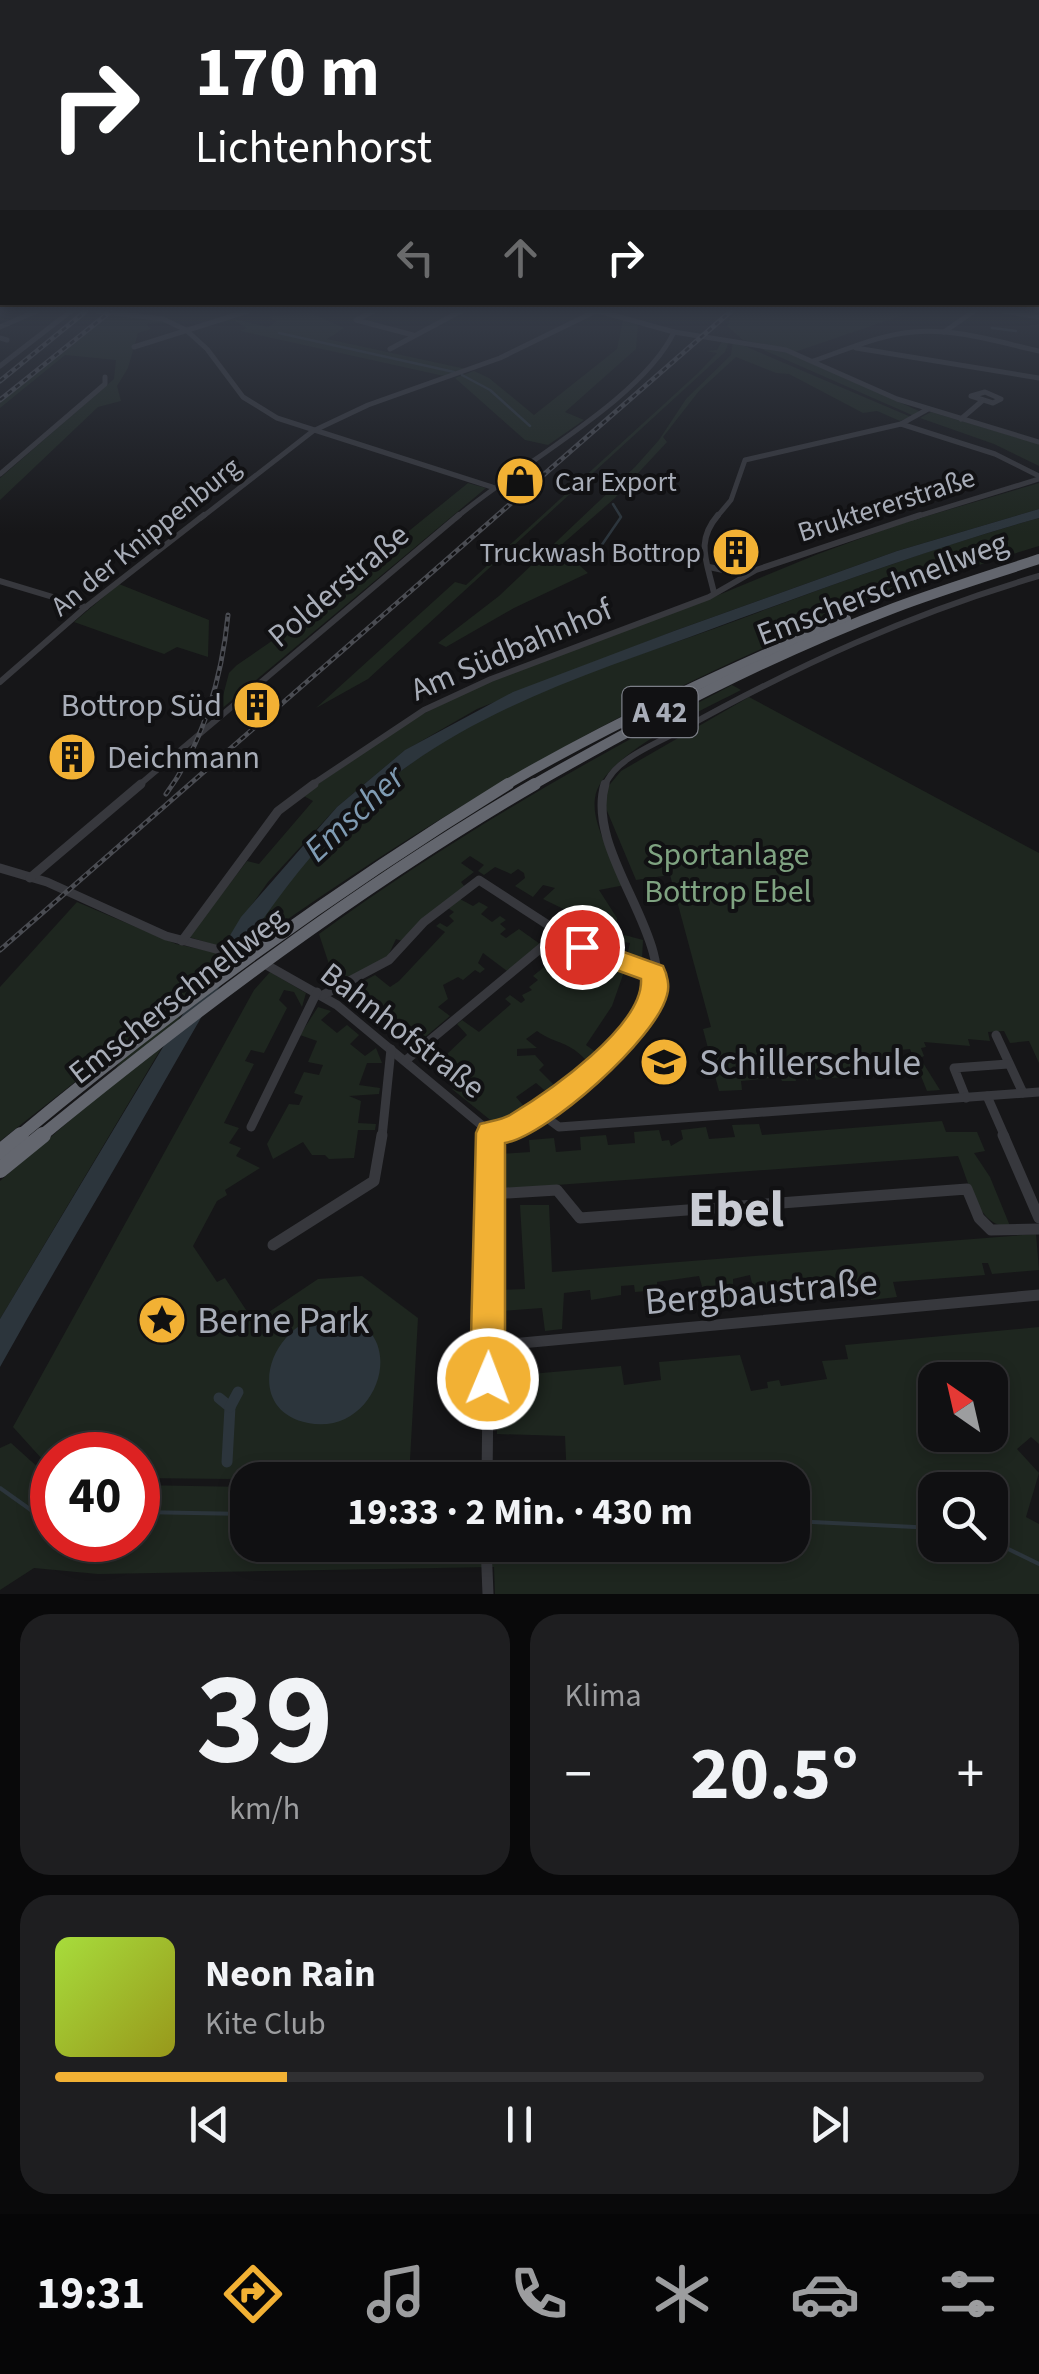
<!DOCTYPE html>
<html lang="de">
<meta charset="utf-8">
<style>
body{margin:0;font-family:"Source Sans 3",sans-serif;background:#1e1e20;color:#f1f3f6;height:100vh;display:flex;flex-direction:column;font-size:38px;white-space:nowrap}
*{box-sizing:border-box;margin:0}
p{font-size:32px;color:#9c9d9f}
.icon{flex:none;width:55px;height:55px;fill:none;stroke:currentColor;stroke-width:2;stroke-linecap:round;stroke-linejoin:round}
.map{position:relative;height:1594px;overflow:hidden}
.side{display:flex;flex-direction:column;gap:20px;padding:20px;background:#09090a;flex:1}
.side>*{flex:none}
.hud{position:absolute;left:0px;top:0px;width:1040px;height:305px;box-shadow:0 5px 15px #0003,0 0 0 2px #303032;background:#202124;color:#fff;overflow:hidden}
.needle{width:65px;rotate:326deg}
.tools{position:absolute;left:918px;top:1362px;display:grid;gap:20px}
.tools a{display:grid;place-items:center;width:90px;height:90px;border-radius:20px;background:#101012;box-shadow:0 5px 15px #0003,0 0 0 2px #303032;font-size:50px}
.speed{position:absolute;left:30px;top:1432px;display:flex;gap:20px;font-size:50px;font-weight:700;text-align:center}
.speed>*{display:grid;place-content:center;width:130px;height:130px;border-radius:50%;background:#101012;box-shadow:0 5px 15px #0003,0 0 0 2px #303032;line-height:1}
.speed .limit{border:15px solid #d22;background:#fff;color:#111}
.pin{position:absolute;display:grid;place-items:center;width:85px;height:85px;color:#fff;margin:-42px;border:5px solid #fff;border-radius:50%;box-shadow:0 2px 10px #0007}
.me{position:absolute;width:110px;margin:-55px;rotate:1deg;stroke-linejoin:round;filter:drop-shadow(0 0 8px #0008)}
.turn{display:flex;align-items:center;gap:35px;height:210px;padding:0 30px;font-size:45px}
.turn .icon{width:130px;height:130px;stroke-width:2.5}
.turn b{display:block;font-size:70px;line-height:85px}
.lanes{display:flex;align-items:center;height:95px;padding:0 30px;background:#0003;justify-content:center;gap:50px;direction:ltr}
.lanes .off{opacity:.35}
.big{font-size:75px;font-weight:700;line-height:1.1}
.side .card{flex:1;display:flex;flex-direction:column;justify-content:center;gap:15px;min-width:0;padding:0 35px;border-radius:30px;background:#1e1e20}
.side .dial{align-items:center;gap:0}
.dial b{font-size:130px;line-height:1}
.song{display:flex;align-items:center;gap:30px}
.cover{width:120px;height:120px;border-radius:15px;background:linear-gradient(135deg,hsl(80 70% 55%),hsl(60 70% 35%))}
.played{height:10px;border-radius:5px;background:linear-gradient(90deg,#f2b134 25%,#303032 25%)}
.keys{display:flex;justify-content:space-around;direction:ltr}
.heat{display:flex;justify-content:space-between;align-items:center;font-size:55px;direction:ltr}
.side .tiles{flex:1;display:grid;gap:20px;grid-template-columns:1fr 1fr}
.card:last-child{grid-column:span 2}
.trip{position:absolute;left:230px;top:1462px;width:580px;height:100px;border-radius:30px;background:#101012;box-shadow:0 5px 15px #0003,0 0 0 2px #303032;font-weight:700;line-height:100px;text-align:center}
.tabs{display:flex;height:160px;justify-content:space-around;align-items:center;background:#060607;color:#9c9d9f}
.tabs .icon{width:70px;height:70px}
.tabs .selected{color:#f2b134}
.tabs b{font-size:45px;color:#f1f3f6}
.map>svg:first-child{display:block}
</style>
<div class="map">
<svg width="1039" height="1594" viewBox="0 0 1039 1594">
<rect width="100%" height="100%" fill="#161618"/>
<g fill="#1e261f" fill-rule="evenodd">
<path d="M734,311H926L912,312L795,352L743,340L727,326Z"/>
<path d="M309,312L344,328L327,339L466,369L444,376L240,331L247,328L230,318L268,327L277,321L268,317Z"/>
<path d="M111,313L149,317L168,323L146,324L151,329L138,333L128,368L117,386L121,401L98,407L0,500V478L114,379L116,360L65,355L0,408V403Z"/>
<path d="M623,320L638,325L636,349L565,412L584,420L548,445L525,440L455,378L474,371L489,378L534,415L617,349Z"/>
<path d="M722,341H729L725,352L368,679L316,708L455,582L466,585L698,373L717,353L706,351L717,350Z"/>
<path d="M733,341L911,417L900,421L877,411L863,413L789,374L776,373L736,357L699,391L663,437L667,442L615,498L559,547L588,573L514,608L446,647L438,643L499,596L635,467L659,440L686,399L731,355Z"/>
<path d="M748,343L790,353L919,411L914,416Z"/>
<path d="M931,412L1039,444V466L994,444L920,418Z"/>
<path d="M468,483L486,488L219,711L229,673L237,665L282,634Z"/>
<path d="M1039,483V509L897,551L674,631L477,709L404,751L337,807L268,882L222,947L189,937L247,861L259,864L313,801L302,795L415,718L486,682L704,601L818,554L900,524Z"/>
<path d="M1039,518V546C746,634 488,775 240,953C298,855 382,771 483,719C556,680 638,656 716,628C823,588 929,549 1039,518Z"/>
<path d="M119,584L209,620L208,657L177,647L164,654L74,622Z"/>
<path d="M732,685L741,690C705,709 600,756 595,798C591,825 614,860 625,885L599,890L617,918V933L643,940L642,959L627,956L630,943L594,937L591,947L586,945L590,929H587L584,937L574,939L570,936L582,928L575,922L586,920L543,899L555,888L543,885L533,897L515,886L525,878L524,873L518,869L511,874L495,867L484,875L478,871L484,865L470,856L461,863L474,872L461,882L465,887L402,941L396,939L388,956L336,985L319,934C449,839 589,759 732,685Z"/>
<path d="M749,697L1039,853V1063L1029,1041L1010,1043L1004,1031L988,1032L990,1041L968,1039L970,1046L924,1042L926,1047L921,1048L924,1056L920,1058L940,1090L927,1091L910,1049L899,1050L906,1069L871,1071L867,1061L860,1062L861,1066L850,1067L853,1077L832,1078L829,1068L821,1069L823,1079L816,1080L813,1072H806L808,1081L803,1076L795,1077L796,1081H782L780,1077L741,1081L742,1090L719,1091L703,1029L711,1027L670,875L636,880L605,806L606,789L621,771Z"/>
<path d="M460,899L473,906L479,902L488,907L481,914L492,922L500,916L506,920L500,924L506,929L500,934L506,938L519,929L540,944L507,971L483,953L478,963L485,969L480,973L475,970L463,980L458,977L443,985L448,999L438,1007L450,1016L411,1049L409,1047L422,1035L407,1023L393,1034L389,1030L399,1021L381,1007L370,1015L363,1009L375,1002L360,983L375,975L390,987L399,981L445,932L436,926L440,923L447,927L454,921L449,916L454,912L448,908Z"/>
<path d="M77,902L176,944L218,953L0,1319V1181L98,1096L141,1030L0,1141V987Z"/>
<path d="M570,946L603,960L602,965L624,972L612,1006L586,1045L597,1053L588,1062C568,1040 557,1045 537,1031L526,1039L537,1048L517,1049V1056L535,1055L544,1065L539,1070L557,1088L549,1094L536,1083L516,1097L528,1111L511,1122L494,1123L452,1089L469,1073L446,1055L467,1035L457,1024L462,1020L479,1032L511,1004L505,999L510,995L521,1003L525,1000L522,995L532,990L529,987L538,980L533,976Z"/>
<path d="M270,972L306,993L302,1007L294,992L284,990L279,1000L287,1008L264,1053L251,1050L245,1061L254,1064L224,1123L239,1128L229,1143L241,1148L236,1156L260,1168L225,1190L227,1195L217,1201L193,1246L217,1282L225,1278L254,1322L318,1279L362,1276L418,1318L410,1460L462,1462L461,1476L321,1480L138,1478V1455H52V1470L13,1427L254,990Z"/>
<path d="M318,1007L331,1011L321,1020L337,1033L347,1025L359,1035L350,1044L365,1056L376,1048L382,1063H367L359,1085L380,1088L379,1094L349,1096L361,1101L358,1123L376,1124L375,1130H358L354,1158L329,1159L325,1155H312L303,1142L273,1159L267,1144L289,1104L299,1105L303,1096L294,1093L304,1072L319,1075L323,1065L308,1062L317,1041L300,1035Z"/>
<path d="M942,1121L946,1132H977L985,1151L974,1153L990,1177L1010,1226C978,1229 968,1179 958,1156L501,1189L500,1154L530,1152L529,1140L554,1138L556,1152L581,1150L580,1137L606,1135L608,1145L635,1143L634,1132L659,1130L662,1141L669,1140L671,1146L683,1139L681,1130L706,1127L709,1139L735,1137L732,1125L759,1124L762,1135Z"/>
<path d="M520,1205H549L552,1272L1036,1234L1039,1270L992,1274L988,1263H982L985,1275L893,1282L897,1297L871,1300L866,1284L843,1285L841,1281L814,1285V1290L754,1291L750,1275L733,1279L734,1309L709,1310L699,1276L657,1282V1290L635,1292L634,1285L621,1286V1295L591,1300L590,1290L564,1293L562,1329L545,1331L542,1308L501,1311L500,1290L525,1289Z"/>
<path d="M1039,1327V1444L1031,1437L1017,1449L1039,1473L1026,1517L1039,1524V1594H495L494,1567L98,1574L34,1568L0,1590V1448L11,1443L52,1480V1540H138V1485L247,1487L248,1545H792V1480H567L565,1436L497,1434V1377L621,1366L624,1385L661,1380L659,1362L740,1355L751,1391L768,1388L767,1382L779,1380L781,1386L827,1379L822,1361L848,1359L845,1345ZM935,1380H990V1435H935ZM935,1490H990V1545H935Z"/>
</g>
<g fill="#2c353c">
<path d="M1039,509V518C929,549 824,588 717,627C587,675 452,714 351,814C264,899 211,1001 151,1105C101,1193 49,1279 0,1367V1319L241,917L337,807L405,750L513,692L674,631L897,551Z"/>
<path d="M331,1314C416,1322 380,1438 308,1423C242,1410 267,1322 331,1314Z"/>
</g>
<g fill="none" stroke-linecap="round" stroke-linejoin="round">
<g stroke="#2c353c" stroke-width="2.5">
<path d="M992,328L1016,331"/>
<path d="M279,333L454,372"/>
<path d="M462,375L490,390L530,426"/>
<path d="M599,549L621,517L613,504"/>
</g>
<g stroke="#2c353c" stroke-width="4">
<path d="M0,1488L31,1510L52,1511"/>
<path d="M138,1512L248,1514"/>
<path d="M792,1521L935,1528"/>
<path d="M990,1540L1039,1564"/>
</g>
<g stroke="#2c353c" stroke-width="11">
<path d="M219,1398L230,1407L227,1462"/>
<path d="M230,1407L238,1392"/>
</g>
<g stroke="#37383d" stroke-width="5">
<path d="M97,311L163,319L186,330L207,349L243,397L277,418L492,487"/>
<path d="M374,311L356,320L413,335"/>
<path d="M598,311L674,332L786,350L897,399L1039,442"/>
<path d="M1003,311L1039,317"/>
<path d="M0,327L37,311"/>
<path d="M944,332L974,311"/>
<path d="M0,338L7,340"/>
<path d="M134,347L248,311"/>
<path d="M856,348L1039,378"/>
<path d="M390,349L461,311"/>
<path d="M813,361C846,350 878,335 913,332C955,328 998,342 1039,351"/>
<path d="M0,366L71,311"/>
<path d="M985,392L1001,399L993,403L971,396Z"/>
<path d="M961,419L982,401"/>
<path d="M901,424L995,454L1039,476"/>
<path d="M0,474L105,384V377"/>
<path d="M201,518L313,431L368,405L500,358L596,311"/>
<path d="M456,518C516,466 642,400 674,332"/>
<path d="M716,518L731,500L745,460L901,424L928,409"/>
<path d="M912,518L1039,479"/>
</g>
<g stroke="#37383d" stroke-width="6">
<path d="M709,567L742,574"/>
<path d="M0,581L86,607"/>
<path d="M714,593C707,561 695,542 718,515"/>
<path d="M0,682L86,607L204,515"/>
<path d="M138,786L459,515"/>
<path d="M310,786L424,710L491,679L709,597L756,570L920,515"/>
<path d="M605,786C613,759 660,742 683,729C798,665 912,613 1039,576"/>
</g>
<g stroke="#37383d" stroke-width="9">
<path d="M0,868L47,882L166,936L250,958"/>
<path d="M30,878L141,784"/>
<path d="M182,941L278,811L314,784"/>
<path d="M263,963L337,1005L491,1133"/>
<path d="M323,995L389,960L424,922L479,880L582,947L653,973"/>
<path d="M996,1035L1023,1093"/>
<path d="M405,1061L559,933"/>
<path d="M987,1096L1005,1137"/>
<path d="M966,1098L954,1068L1008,1064"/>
<path d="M539,1112L559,1127L1039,1092"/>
<path d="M251,1127L317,992"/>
<path d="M491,1133C536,1120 574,1093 607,1059C621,1044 643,1025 652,1006C680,940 584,855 605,784"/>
<path d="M382,1137L391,1049"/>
<path d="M491,1137V1133"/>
</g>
<g stroke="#37383d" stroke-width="11">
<path d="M1003,1135L1039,1218"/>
<path d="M491,1194L557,1190L580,1218L967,1189L979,1218L991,1230L1039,1229"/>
<path d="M273,1245L374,1181L382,1135"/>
<path d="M488,1346L1039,1295"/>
<path d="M487,1480L491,1135"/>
<path d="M486,1545L488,1594"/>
</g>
<g stroke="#63666e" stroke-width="10">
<path d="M504,786C614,722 729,669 846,619"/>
<path d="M531,786C648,719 768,656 894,608C942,590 991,575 1039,559"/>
</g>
<g stroke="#63666e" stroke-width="12">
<path d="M18,1137C174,1007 336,890 508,784"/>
<path d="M40,1137C197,1009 360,886 535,784"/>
</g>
<g stroke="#63666e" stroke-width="16">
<path d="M0,1152L21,1135"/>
<path d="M0,1170L43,1135"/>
</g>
<g stroke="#4a4c52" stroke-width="5">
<g id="rail">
<path d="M0,381L86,311"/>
<path d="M0,400L111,311"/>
<path d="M166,794C203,744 222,677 228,615"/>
<path d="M0,950L731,311"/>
</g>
</g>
<use href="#rail" stroke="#111113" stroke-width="2.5" stroke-dasharray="5" stroke-linecap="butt"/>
</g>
<linearGradient id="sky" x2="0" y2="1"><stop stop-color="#0c0c0d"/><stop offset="0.58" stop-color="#363c48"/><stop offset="1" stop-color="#363c48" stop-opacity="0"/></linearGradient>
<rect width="1039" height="534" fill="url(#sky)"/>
<path fill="#f2b134" stroke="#9d7322" stroke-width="2.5" d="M582,937L663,966C667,974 670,986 667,995C656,1039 548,1135 505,1143V1379L500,1391L488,1396L475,1391L470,1379L476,1133L480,1124C490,1121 501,1120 510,1115C548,1092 644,1026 641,979L572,954L569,947L572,940Z"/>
<defs>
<g id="shop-disc" transform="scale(2.5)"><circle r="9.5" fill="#f2b134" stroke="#111113"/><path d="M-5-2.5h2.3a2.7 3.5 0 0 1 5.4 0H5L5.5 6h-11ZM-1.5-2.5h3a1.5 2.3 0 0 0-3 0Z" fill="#111"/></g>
<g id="building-disc" transform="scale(2.5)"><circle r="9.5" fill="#f2b134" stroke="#111113"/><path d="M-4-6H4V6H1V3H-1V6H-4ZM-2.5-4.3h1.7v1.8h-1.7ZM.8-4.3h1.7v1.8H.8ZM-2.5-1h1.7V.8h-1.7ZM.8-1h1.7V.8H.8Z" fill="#111"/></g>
<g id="school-disc" transform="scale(2.5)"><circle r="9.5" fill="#f2b134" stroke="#111113"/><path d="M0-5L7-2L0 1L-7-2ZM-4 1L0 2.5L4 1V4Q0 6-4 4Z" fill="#111"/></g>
<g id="sight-disc" transform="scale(2.5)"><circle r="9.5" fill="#f2b134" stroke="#111113"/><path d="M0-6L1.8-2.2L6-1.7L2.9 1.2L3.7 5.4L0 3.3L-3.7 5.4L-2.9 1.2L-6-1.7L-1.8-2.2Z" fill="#111"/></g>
</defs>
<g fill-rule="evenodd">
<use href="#shop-disc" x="520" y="481"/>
<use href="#building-disc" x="736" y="552"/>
<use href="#building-disc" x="257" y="705"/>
<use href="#building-disc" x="72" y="757"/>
<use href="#school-disc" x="664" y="1062"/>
<use href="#sight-disc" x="162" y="1320"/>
</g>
<g text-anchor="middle" stroke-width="8" stroke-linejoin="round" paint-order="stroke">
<g font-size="28" fill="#a8adb8" stroke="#111113" text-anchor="start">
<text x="555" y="491">Car Export</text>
<text x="701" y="562" text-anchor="end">Truckwash Bottrop</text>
</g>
<g font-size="28" fill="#a8adb8" stroke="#111113">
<text transform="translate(886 504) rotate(-18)" y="10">Bruktererstraße</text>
<text transform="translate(145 536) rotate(-39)" y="10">An der Knippenburg</text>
</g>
<rect fill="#111113" stroke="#7b7e86" stroke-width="2.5" x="622.5" y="687" width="75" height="50" rx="8"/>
<g font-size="30" font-weight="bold" fill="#a8adb8">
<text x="660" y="722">A 42</text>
</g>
<g font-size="32" fill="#a8adb8" stroke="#111113">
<text transform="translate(338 585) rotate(-40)" y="11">Polderstraße</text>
<text transform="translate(882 588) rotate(-21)" y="11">Emscherschnellweg</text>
<text transform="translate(511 649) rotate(-23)" y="11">Am Südbahnhof</text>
<text transform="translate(177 995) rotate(-38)" y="11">Emscherschnellweg</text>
<text transform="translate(403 1030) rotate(38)" y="11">Bahnhofstraße</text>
</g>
<g font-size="32" fill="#a8adb8" stroke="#111113" text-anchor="end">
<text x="222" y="716">Bottrop Süd</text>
<text x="107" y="768" text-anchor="start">Deichmann</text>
</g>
<g font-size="32" fill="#7fa381" stroke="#111113">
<text x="728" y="865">Sportanlage<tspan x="728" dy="37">Bottrop Ebel</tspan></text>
</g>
<g font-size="35" font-style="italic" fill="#7f9bb3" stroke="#111113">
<text transform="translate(354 813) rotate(-43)" y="12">Emscher</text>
</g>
<g font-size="38" fill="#a8adb8" stroke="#111113" text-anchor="start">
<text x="699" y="1075">Schillerschule</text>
<text x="197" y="1333">Berne Park</text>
</g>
<g font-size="38" fill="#a8adb8" stroke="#111113">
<text transform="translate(761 1291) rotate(-5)" y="13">Bergbaustraße</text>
</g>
<g font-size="50" font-weight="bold" fill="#c9ccd4" stroke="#111113">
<text x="736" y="1226">Ebel</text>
</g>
</g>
</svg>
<div class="tools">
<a><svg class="needle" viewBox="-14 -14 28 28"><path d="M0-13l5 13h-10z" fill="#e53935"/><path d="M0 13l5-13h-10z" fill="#9c9d9f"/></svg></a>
<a><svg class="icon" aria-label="search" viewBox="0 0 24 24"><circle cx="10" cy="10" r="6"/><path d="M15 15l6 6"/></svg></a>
</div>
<div class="speed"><div class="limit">40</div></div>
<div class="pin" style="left:582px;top:947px;background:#d93025"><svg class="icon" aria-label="arrive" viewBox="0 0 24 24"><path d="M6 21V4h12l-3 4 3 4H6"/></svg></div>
<svg class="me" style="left:488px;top:1379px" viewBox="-20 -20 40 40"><circle r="17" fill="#f2b134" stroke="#fff" stroke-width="3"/><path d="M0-11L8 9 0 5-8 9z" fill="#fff"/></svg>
<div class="trip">19:33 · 2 Min. · 430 m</div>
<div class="hud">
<div class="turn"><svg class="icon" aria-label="right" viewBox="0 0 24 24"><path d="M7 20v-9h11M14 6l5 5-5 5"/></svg><div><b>170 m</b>Lichtenhorst</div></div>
<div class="lanes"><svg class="icon off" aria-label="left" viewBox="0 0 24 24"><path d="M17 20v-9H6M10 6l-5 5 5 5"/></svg><svg class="icon off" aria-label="ahead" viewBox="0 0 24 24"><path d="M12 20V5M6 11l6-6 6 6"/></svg><svg class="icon" aria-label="right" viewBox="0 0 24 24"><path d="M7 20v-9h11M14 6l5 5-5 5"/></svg></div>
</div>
</div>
<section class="side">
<div class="tiles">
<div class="card dial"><b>39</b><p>km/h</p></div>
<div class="card"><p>Klima</p>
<div class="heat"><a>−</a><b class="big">20.5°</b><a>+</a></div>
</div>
<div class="card">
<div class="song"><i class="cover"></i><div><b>Neon Rain</b><p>Kite Club</p></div></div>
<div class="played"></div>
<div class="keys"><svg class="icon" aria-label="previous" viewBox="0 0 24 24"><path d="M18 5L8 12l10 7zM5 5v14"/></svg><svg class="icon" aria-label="pause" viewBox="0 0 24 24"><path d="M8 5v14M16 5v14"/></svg><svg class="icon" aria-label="next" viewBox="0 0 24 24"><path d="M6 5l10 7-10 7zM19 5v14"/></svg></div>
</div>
</div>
</section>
<nav class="tabs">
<b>19:31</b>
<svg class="icon selected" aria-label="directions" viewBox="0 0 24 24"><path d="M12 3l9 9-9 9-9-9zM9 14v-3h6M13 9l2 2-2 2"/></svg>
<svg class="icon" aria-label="music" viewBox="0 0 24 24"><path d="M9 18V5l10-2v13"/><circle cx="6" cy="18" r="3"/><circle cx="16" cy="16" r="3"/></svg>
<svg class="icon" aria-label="phone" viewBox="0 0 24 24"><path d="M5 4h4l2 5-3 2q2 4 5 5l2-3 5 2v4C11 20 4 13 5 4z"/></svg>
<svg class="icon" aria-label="climate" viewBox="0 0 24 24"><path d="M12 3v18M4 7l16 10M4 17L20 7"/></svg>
<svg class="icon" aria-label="car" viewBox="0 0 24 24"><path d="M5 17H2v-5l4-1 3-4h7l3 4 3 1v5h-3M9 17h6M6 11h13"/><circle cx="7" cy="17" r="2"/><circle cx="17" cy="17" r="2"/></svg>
<svg class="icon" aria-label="filters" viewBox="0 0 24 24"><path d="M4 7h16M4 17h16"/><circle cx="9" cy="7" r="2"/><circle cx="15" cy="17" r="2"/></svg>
</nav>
